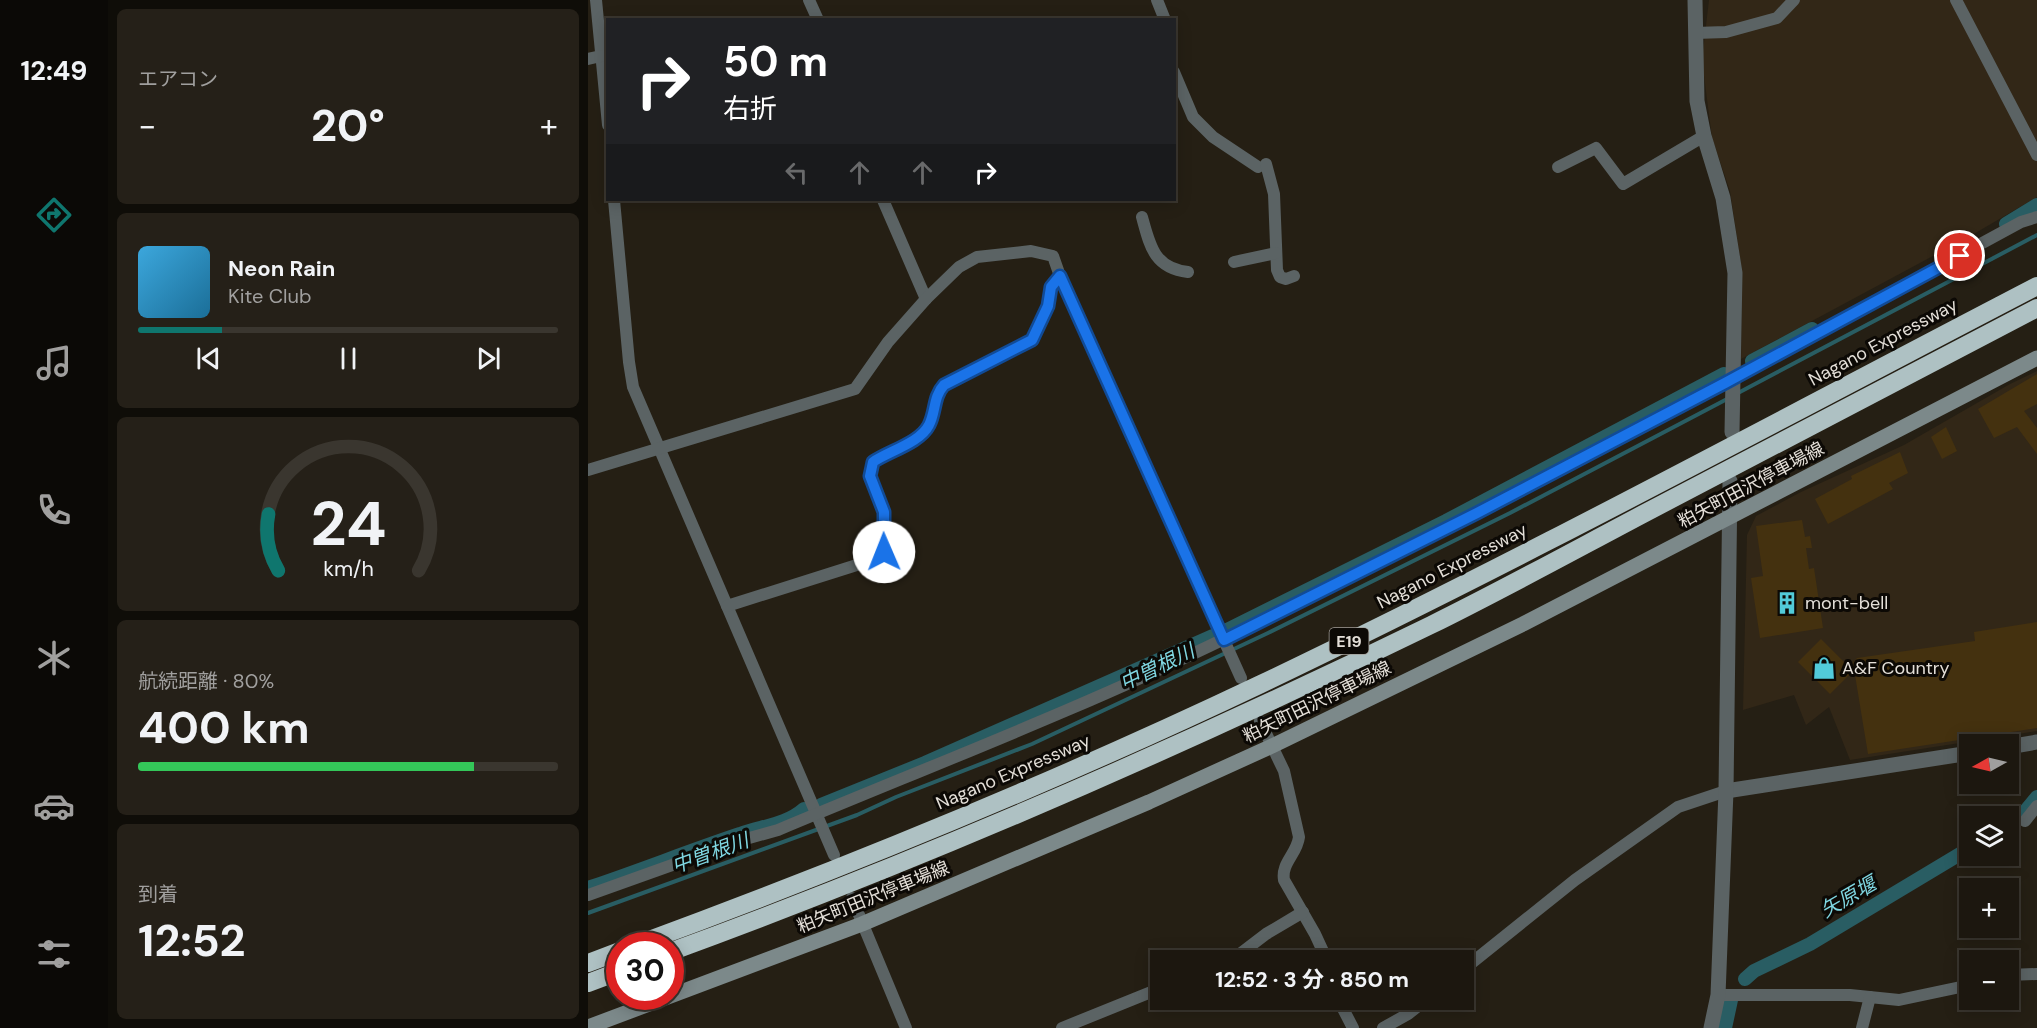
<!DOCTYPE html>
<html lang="ja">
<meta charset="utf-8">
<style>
body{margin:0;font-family:"DM Sans","Noto Sans JP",sans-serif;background:#252018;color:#f1f3f6;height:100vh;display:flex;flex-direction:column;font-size:22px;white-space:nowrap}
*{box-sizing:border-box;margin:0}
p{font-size:20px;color:#a09f9e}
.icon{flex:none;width:33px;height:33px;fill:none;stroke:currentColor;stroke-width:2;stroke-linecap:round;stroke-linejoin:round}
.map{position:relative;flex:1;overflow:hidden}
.drawer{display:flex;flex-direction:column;gap:9px;padding:9px;background:#0f0d08;width:480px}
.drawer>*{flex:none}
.hud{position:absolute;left:18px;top:18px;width:570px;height:183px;border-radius:0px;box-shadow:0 3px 15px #0003,0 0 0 2px #3a362f;background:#202124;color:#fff;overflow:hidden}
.needle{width:39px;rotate:262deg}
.tools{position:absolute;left:1371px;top:734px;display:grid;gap:12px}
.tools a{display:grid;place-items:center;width:60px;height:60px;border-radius:0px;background:#1c170f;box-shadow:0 3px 15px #0003,0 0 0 2px #3a362f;font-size:30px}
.speed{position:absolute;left:18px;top:932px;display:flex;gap:12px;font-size:30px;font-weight:700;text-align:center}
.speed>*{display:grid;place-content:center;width:78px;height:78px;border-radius:50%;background:#1c170f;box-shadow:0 3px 15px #0003,0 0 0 2px #3a362f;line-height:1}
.speed .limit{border:9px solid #d22;background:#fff;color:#111}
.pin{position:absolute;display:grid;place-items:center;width:51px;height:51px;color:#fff;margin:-26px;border:3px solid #fff;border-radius:50%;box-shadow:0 2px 6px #0007}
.me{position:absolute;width:66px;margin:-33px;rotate:359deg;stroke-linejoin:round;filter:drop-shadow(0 0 4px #0008)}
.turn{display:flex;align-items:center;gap:21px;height:126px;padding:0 18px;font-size:27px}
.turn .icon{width:78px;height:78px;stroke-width:2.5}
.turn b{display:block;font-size:42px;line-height:51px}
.lanes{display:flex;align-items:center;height:57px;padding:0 18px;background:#0003;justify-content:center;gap:30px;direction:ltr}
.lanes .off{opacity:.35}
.big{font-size:45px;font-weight:700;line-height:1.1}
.drawer .widget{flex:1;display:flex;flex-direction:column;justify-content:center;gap:9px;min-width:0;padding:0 21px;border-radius:9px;background:#252018}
.drawer .dial{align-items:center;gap:0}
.dial svg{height:156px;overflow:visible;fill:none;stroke:#3a362f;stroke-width:7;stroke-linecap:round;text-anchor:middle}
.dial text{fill:#f1f3f6;stroke:none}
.song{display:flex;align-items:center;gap:18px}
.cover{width:72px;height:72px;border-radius:9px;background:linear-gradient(135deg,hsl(200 70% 55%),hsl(200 70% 35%))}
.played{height:6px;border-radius:3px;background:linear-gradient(90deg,#0f766e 20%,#3a362f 20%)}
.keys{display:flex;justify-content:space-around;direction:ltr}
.heat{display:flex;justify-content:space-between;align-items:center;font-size:33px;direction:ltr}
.charge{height:9px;border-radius:4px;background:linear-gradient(90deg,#34c759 80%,#3a362f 0)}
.trip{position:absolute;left:562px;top:950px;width:324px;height:60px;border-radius:0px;background:#1c170f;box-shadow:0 3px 15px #0003,0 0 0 2px #3a362f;font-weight:700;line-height:60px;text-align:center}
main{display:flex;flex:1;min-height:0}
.dock{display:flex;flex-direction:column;width:108px;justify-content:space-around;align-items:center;background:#0b0906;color:#a09f9e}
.dock .icon{width:42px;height:42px}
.dock .current{color:#0f766e}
.dock b{font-size:27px;color:#f1f3f6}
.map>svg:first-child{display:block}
</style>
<main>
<nav class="dock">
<b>12:49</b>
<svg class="icon current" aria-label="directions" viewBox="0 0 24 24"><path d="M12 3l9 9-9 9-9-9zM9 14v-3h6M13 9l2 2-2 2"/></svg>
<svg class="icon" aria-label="music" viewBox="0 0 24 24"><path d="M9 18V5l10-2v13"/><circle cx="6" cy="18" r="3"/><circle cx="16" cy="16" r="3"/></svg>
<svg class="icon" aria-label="phone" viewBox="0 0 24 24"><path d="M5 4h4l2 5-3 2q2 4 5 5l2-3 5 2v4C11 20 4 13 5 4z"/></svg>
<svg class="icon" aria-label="climate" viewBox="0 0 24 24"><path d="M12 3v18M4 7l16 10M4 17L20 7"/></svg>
<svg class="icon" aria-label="car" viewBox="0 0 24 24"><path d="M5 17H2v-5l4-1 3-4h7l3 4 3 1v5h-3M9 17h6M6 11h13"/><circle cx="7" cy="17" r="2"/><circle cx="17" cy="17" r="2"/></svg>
<svg class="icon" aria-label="filters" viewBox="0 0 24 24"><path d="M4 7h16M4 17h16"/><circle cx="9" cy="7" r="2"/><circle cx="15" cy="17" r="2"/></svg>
</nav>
<section class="drawer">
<div class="widget"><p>エアコン</p>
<div class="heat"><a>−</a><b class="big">20°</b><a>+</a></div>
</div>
<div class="widget">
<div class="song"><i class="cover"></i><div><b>Neon Rain</b><p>Kite Club</p></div></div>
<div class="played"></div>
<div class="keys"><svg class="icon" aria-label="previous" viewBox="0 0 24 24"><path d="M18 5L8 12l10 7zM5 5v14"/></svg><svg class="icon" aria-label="pause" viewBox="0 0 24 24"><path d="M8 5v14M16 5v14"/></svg><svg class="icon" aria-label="next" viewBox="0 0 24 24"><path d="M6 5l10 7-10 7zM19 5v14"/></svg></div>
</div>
<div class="widget dial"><svg viewBox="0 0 100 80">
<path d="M14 69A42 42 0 1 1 86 69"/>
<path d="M14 69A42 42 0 0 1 9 40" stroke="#0f766e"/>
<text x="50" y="56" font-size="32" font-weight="700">24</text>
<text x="50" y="72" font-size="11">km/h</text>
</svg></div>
<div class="widget"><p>航続距離 · 80%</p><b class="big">400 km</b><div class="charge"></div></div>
<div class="widget"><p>到着</p><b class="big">12:52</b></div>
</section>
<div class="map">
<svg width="1449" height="1028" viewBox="0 0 1449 1028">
<rect width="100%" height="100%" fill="#251f14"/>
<g fill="#322717">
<path d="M1121,0H1206L1209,4L1212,0H1449V197L1384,235L1153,359L1154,271L1142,191L1124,138L1114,60Z"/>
<path d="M1449,371V731L1262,760L1241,707L1218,725L1206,695L1155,710L1159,535L1168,516L1213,492L1316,445L1422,384Z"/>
</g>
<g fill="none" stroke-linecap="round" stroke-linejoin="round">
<g stroke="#295d63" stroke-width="4">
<path d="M1150,393L1449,235"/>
<path d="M0,913L269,815L308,797L444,744L680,633L922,513L1141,398"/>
</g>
<g stroke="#295d63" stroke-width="14">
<path d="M1418,224L1449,205"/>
<path d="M1164,361L1224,329"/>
<path d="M639,630L858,521L1136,374"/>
<path d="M233,805L337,763L625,636"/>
<path d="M1420,825L1435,814L1449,797"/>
<path d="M0,888C51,871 101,851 152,834C174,826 198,825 216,809"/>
<path d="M1157,979L1166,971L1222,944L1382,848"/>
<path d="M1137,1028L1143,1000"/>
</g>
</g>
<g fill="#44310f">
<path d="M1449,374V404L1436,411L1449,428V454L1429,427L1406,438L1390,409Z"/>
<path d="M1358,427L1369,451L1354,459L1343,437Z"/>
<path d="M1312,452L1320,473L1301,483L1305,489L1240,524L1227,499L1264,479L1263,476Z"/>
<path d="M1214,520L1217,537L1222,536L1224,548H1218L1221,569L1226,568L1235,628L1172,638L1163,578L1175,576L1168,526Z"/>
<path d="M1449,622V728L1280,754L1265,663L1269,658L1387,641L1386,632Z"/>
<path d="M1233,639L1265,671L1242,694L1210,662Z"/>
</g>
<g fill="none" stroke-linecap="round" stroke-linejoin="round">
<g stroke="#5b6364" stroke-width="12">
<path d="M8,0L20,125"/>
<path d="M221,0L230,20"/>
<path d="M569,0L577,20"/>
<path d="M1368,0L1449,155"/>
<path d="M1107,33L1138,32L1189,18L1206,0"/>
<path d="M0,59L13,56"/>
<path d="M586,72L605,117L625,137L670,167"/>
<path d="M678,164L686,194L689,270L692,277L698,279L706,276"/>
<path d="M970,167L1008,148L1035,184L1116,136"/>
<path d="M26,200L41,362L45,387L246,855"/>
<path d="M295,200L338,299"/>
<path d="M554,217C562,246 566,268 600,272"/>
<path d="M646,262L688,253"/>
<path d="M0,470L267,389L300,342L338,299L371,267L389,257L443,251L465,256L472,276L653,678"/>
<path d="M139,606L294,557L296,552L295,512L282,476L285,462C301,452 332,442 341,425C348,412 345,397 356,385L444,340L460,306L463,287L472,276"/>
<path d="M672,721L696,771L711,837C709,854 693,863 696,880L727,934L739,960"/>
<path d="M1437,821L1449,806"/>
<path d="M0,895L154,840L190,830C340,767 492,709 638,638C907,508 1170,365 1433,222L1449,217"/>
<path d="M264,898L318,1028"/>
<path d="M644,960L678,934L715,912"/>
<path d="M876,969L987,880L1090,807L1138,791"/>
<path d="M1420,975L1449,974"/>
<path d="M1130,995H1262L1311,1000L1382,985"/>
<path d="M750,999L765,1028"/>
<path d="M474,1028L573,988"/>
<path d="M795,1028L820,1014L839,999"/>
<path d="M1274,1028L1282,997"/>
</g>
<g stroke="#5b6364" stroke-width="15">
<path d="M1107,0L1109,101L1116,136L1135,198L1147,273L1144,432"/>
<path d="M1420,747L1449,742"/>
<path d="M1138,791L1382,753"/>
<path d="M1123,1028L1130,995L1138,791L1142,481"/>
</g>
<path stroke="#7c898a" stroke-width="15" d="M0,1027L274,924L561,802L684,746L935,624L1449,358"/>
<g stroke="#aec1c3" stroke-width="18">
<path d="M48,945C260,867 469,781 673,684C935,559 1191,420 1449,286"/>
<path d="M82,952C342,857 595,746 843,625C916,589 987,550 1059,512C1189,444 1319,376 1449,308"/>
<path d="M0,963L32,951"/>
<path d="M0,983L32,971"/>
</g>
</g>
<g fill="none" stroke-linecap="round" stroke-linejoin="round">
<g stroke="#114b97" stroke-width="15">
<path id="route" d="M296,552V512L282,476L285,462C301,451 332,443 341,425C348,412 345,397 356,385L444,340L460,306L463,287L472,276L636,640L889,513L1137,383L1372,256"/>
</g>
<use href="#route" stroke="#1a73e8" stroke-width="10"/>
</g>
<defs>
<g id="building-bare" transform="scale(1.8)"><path d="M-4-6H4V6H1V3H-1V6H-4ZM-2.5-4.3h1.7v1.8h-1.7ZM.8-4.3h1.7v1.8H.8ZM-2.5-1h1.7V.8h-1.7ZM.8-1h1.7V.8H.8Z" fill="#52cbd9" stroke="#0c0905" stroke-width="2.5" paint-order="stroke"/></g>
<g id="shop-bare" transform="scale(1.8)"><path d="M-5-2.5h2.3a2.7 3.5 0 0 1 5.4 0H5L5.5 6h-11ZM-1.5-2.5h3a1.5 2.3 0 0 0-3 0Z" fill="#52cbd9" stroke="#0c0905" stroke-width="2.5" paint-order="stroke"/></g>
</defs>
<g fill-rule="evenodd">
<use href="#building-bare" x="1199" y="603"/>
<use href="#shop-bare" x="1236" y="668"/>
</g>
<g text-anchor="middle" stroke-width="6" stroke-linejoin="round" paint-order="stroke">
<rect fill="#0c0905" stroke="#a39f99" stroke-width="1.5" x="741.5" y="628" width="39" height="26" rx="4.5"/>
<g font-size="16" font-weight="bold" fill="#e4dfd8">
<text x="761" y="647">E19</text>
</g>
<g font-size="18" fill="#e4dfd8" stroke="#0c0905">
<text transform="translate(1295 342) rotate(-28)" y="6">Nagano Expressway</text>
<text transform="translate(1163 485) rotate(-28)" y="6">粕矢町田沢停車場線</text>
<text transform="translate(864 566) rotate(-27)" y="6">Nagano Expressway</text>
<text transform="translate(729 702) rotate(-26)" y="6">粕矢町田沢停車場線</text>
<text transform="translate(425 772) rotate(-23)" y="6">Nagano Expressway</text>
<text transform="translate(285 897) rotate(-22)" y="6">粕矢町田沢停車場線</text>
</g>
<g font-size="18" fill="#e4dfd8" stroke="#0c0905" text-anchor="start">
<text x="1217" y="609">mont-bell</text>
<text x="1254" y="674">A&amp;F Country</text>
</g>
<g font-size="20" font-style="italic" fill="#7fd6e1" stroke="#0c0905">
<text transform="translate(569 667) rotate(-26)" y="7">中曽根川</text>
<text transform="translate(122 853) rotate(-20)" y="7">中曽根川</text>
<text transform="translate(1260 897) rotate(-30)" y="7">矢原堰</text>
</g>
</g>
</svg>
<div class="tools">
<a><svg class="needle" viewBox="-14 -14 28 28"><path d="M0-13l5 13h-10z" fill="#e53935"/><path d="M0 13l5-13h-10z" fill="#a09f9e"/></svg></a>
<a><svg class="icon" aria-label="layers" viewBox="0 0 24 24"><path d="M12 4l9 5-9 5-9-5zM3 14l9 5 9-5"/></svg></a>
<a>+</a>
<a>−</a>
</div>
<div class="speed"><div class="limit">30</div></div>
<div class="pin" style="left:1372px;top:256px;background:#d93025"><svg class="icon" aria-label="arrive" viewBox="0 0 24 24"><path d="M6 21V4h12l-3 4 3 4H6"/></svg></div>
<svg class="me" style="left:296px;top:552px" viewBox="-20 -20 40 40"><circle r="19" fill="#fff"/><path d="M0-13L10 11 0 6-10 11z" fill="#1a73e8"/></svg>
<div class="trip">12:52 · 3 分 · 850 m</div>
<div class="hud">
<div class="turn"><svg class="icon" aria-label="right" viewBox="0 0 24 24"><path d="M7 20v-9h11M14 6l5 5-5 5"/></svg><div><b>50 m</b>右折</div></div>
<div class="lanes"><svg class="icon off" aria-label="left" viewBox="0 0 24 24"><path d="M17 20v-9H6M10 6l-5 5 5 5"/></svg><svg class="icon off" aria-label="ahead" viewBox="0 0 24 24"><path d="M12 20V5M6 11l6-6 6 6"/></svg><svg class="icon off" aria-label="ahead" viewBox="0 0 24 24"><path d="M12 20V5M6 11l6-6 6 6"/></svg><svg class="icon" aria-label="right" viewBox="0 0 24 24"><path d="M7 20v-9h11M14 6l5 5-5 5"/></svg></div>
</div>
</div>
</main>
